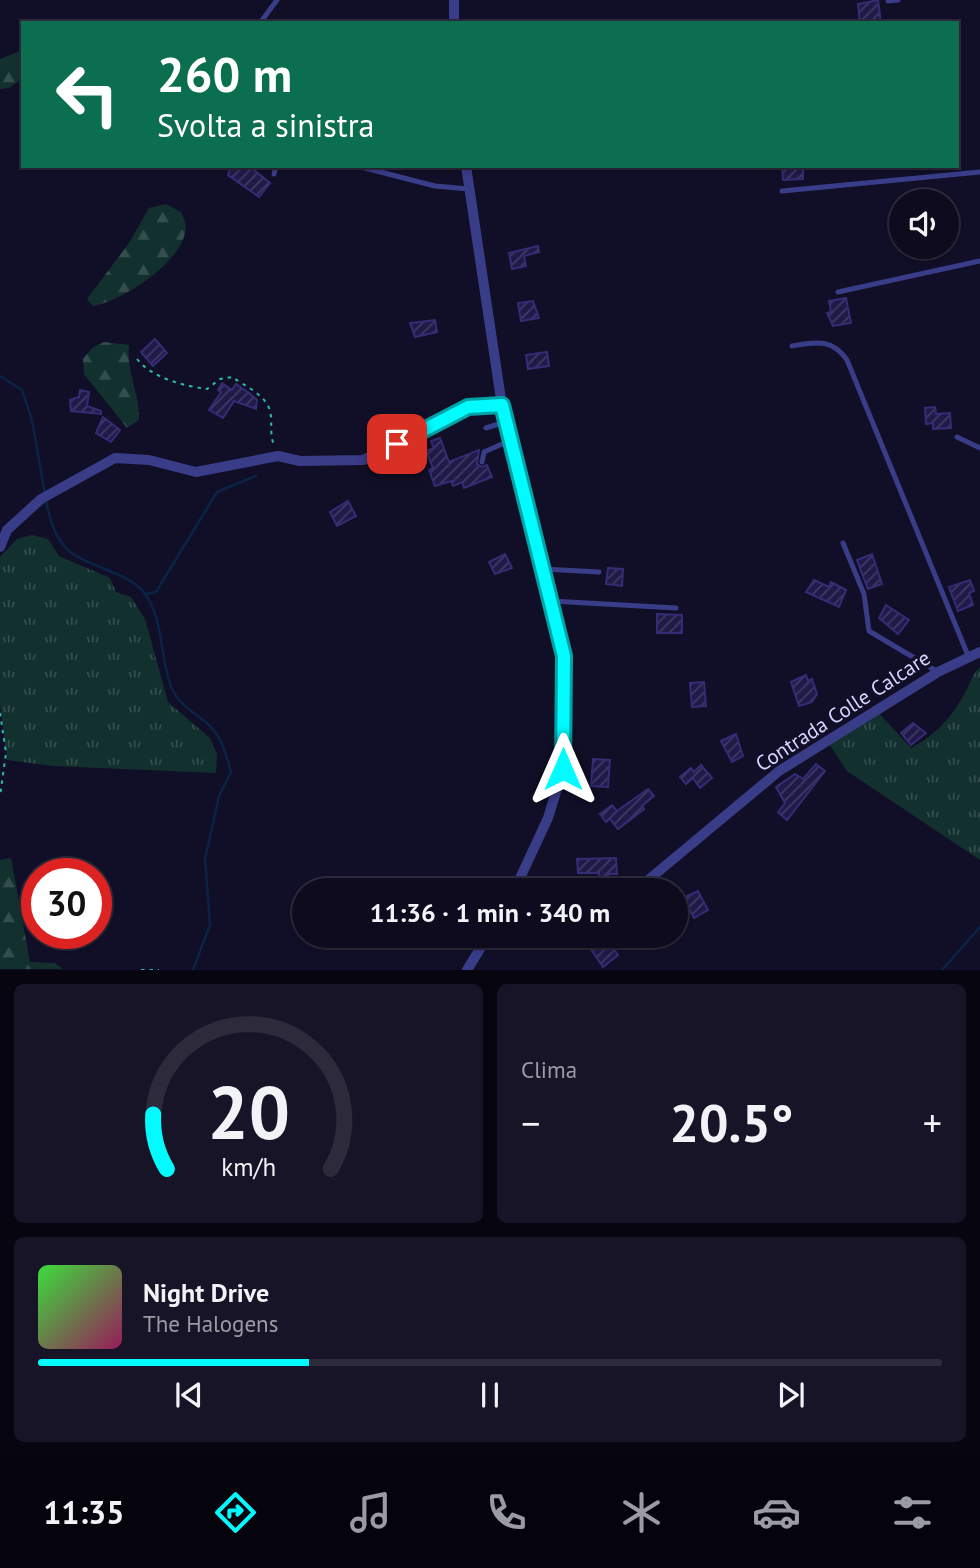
<!DOCTYPE html>
<html lang="it">
<meta charset="utf-8">
<style>
body{margin:0;font-family:"PT Sans",sans-serif;background:#161426;color:#f1f3f6;height:100vh;display:flex;flex-direction:column;font-size:26px;white-space:nowrap}
*{box-sizing:border-box;margin:0}
p{font-size:23px;color:#9a9ba4}
.icon{flex:none;width:38px;height:38px;fill:none;stroke:currentColor;stroke-width:2;stroke-linecap:round;stroke-linejoin:round}
.map{position:relative;height:970px;overflow:hidden}
.panel{display:flex;flex-direction:column;gap:14px;padding:14px;background:#070610;flex:1}
.panel>*{flex:none}
.hud{position:absolute;left:21px;top:21px;width:938px;height:147px;border-radius:0px;box-shadow:0 2px 5px #0004,0 0 0 2px #2d2b3b;background:#0b6e4f;color:#fff;overflow:hidden}
.fabs{position:absolute;left:889px;top:189px;display:grid;gap:14px}
.fabs a{display:grid;place-items:center;width:70px;height:70px;border-radius:50%;background:#0d0b1d;box-shadow:0 2px 5px #0004,0 0 0 2px #2d2b3b;font-size:35px}
.speed{position:absolute;left:21px;top:858px;display:flex;gap:14px;font-size:35px;font-weight:700;text-align:center}
.speed>*{display:grid;place-content:center;width:91px;height:91px;border-radius:50%;background:#0d0b1d;box-shadow:0 2px 5px #0004,0 0 0 2px #2d2b3b;line-height:1}
.speed .limit{border:10px solid #d22;background:#fff;color:#111}
.pin{position:absolute;display:grid;place-items:center;width:60px;height:60px;color:#fff;margin:-30px;border-radius:14px;box-shadow:0 4px 10px #0006}
.me{position:absolute;width:77px;margin:-38px;rotate:0deg;stroke-linejoin:round;filter:drop-shadow(0 0 5px #0008)}
.turn{display:flex;align-items:center;gap:24px;height:147px;padding:0 21px;font-size:32px}
.turn .icon{width:91px;height:91px;stroke-width:2.5}
.turn b{display:block;font-size:49px;line-height:60px}
.big{font-size:52px;font-weight:800;line-height:1.1}
.panel .tile{flex:1;display:flex;flex-direction:column;justify-content:center;gap:10px;min-width:0;padding:0 24px;border-radius:10px;background:#161426}
.panel .dial{align-items:center;gap:0}
.dial svg{height:182px;overflow:visible;fill:none;stroke:#2d2b3b;stroke-width:7;stroke-linecap:round;text-anchor:middle}
.dial text{fill:#f1f3f6;stroke:none}
.song{display:flex;align-items:center;gap:21px}
.cover{width:84px;height:84px;border-radius:10px;background:linear-gradient(135deg,hsl(120 70% 55%),hsl(330 70% 35%))}
.played{height:7px;border-radius:4px;background:linear-gradient(90deg,#01fbff 30%,#2d2b3b 30%)}
.keys{display:flex;justify-content:space-around;direction:ltr}
.heat{display:flex;justify-content:space-between;align-items:center;font-size:38px;direction:ltr}
.panel .tiles{flex:1;display:grid;gap:14px;grid-template-columns:1fr 1fr}
.tile:last-child{grid-column:span 2}
.trip{position:absolute;left:292px;top:878px;width:396px;height:70px;border-radius:35px;background:#0d0b1d;box-shadow:0 2px 5px #0004,0 0 0 2px #2d2b3b;font-weight:800;line-height:70px;text-align:center}
.menu{display:flex;height:112px;justify-content:space-around;align-items:center;background:#05040c;color:#9a9ba4}
.menu .icon{width:49px;height:49px}
.menu .on{color:#01fbff}
.menu b{font-size:32px;color:#f1f3f6}
.map>svg:first-child{display:block}
</style>
<div class="map">
<svg width="980" height="970" viewBox="0 0 980 970">
<defs>
<pattern id="grass-tufts" width="24" height="20" patternUnits="userSpaceOnUse" patternTransform="scale(1.75)"><rect width="24" height="20" fill="#12312e"/><path d="M3 7l-1-3M5 7V3M7 7l1-3M15 17l-1-3M17 17v-4M19 17l1-3" fill="none" stroke="#344e4d"/></pattern>
<pattern id="forest-firs" width="22" height="20" patternUnits="userSpaceOnUse" patternTransform="scale(1.75)"><rect width="22" height="20" fill="#12312e"/><path d="M5 1l3.5 6h-7zM16 11l3.5 6h-7z" fill="#344e4d"/></pattern>
<pattern id="building-hatch" width="6" height="6" patternUnits="userSpaceOnUse" patternTransform="scale(1.75)"><rect width="6" height="6" fill="#201a49"/><path d="M-1 1l2-2M0 6l6-6M5 7l2-2" fill="none" stroke="#403a64"/></pattern>
</defs>
<rect width="100%" height="100%" fill="#110f27"/>
<g fill="url(#grass-tufts)">
<path d="M32,535L48,539L59,556L110,578L116,592L131,597L145,619L168,702L210,738L217,754L216,773L53,766L7,760L0,704V557L17,539Z"/>
<path d="M980,667V860L847,771L829,744L877,711L911,748C937,734 952,717 966,691C971,681 972,675 980,667Z"/>
</g>
<g fill="url(#forest-firs)">
<path d="M23,50V78L9,88L0,89V59Z"/>
<path d="M166,204L181,212C184,219 187,225 185,233C179,264 122,301 93,306L87,299L129,243L149,208Z"/>
<path d="M104,342L129,345C126,372 140,394 139,420L127,428L84,374L83,359L92,348Z"/>
<path d="M11,858L30,962L55,963L63,969H0V860Z"/>
</g>
<g fill="none" stroke-linecap="round" stroke-linejoin="round">
<g stroke="#092446" stroke-width="2.5">
<path d="M0,376L22,390L32,420L45,494"/>
<path d="M46,501C57,555 72,555 119,575C128,579 139,585 145,594C165,621 159,661 173,691C181,707 196,713 208,724C222,737 226,754 231,772L219,796L205,859L210,925L193,970"/>
<path d="M145,594L156,592L217,492L256,476"/>
<path d="M942,970L980,927"/>
</g>
</g>
<g fill="url(#building-hatch)" stroke="#342c75" stroke-width="2">
<path d="M878,0L881,23H860L858,4Z"/>
<path d="M231,166H249L270,183L259,197L228,175Z"/>
<path d="M782,166H803V179L783,180Z"/>
<path d="M538,246L539,252L524,256L526,266L512,269L509,253Z"/>
<path d="M846,298L851,323L833,326L827,313L831,312L829,301Z"/>
<path d="M533,301L539,318L521,321L518,303Z"/>
<path d="M435,320L437,332L415,337L410,323Z"/>
<path d="M155,339L167,353L153,366L141,352Z"/>
<path d="M547,352L549,366L528,369L526,355Z"/>
<path d="M222,383L232,390L236,384L249,393L257,400L256,409L234,401L223,418L209,410L221,392L218,390Z"/>
<path d="M80,390L89,392L87,406L101,411V414L71,411L70,400L79,397Z"/>
<path d="M935,407L936,414L950,413L951,428L933,429V423L926,424L925,408Z"/>
<path d="M103,417L120,430L111,442L96,433Z"/>
<path d="M440,438L449,462L479,450L477,464L482,467L487,465L492,477L464,488L462,482L453,486L451,481L435,486L429,470L433,468L426,451L434,448L431,441Z"/>
<path d="M348,501L356,516L337,526L330,512Z"/>
<path d="M505,554L512,568L495,574L489,562Z"/>
<path d="M872,554L882,584L868,589L857,560Z"/>
<path d="M608,568L623,569L622,586L606,584Z"/>
<path d="M814,580L829,587L831,582L846,590L839,607L806,592Z"/>
<path d="M970,580L974,591L969,593L973,605L958,611L949,587Z"/>
<path d="M886,605L909,620L898,634L879,618Z"/>
<path d="M657,614L682,615V633H657Z"/>
<path d="M806,675L808,681L812,679L817,694L812,702L799,706L791,682Z"/>
<path d="M704,682L706,706L692,707L690,683Z"/>
<path d="M913,723L926,733L911,745L901,733Z"/>
<path d="M736,734L743,756L732,762L721,741Z"/>
<path d="M593,759L610,760L608,787L591,786Z"/>
<path d="M816,764L825,771L787,820L778,812L785,803L776,787L795,774L803,779Z"/>
<path d="M701,765L712,778L700,788L693,778L686,784L680,777L691,768L694,772Z"/>
<path d="M648,789L654,796L642,806L644,809L618,829L610,819L606,822L600,814L612,805L617,811Z"/>
<path d="M616,858L617,874H608V878H599V873H578L577,859Z"/>
<path d="M698,891L708,910L694,918L683,898Z"/>
<path d="M608,940L618,955L603,967L590,948Z"/>
</g>
<g fill="none" stroke-linecap="round" stroke-linejoin="round">
<g stroke="#2dbba7" stroke-width="2" stroke-dasharray="3.5 5" stroke-linecap="butt">
<path d="M137,359C152,378 184,386 207,389L220,379L232,377C245,386 266,395 270,411C273,423 269,433 274,445"/>
<path d="M0,713L6,753L0,796"/>
<path d="M141,970H159"/>
</g>
<g stroke="#393c87" stroke-width="5">
<path d="M888,1L898,0"/>
<path d="M260,23L277,0"/>
<path d="M357,166L435,186L469,189"/>
<path d="M274,174L276,166"/>
<path d="M782,191L980,172"/>
<path d="M838,292L980,261"/>
<path d="M792,346C816,342 832,338 847,360L969,658"/>
<path d="M486,428L505,422"/>
<path d="M957,437L980,448"/>
<path d="M482,462L484,452L509,441"/>
<path d="M843,543L864,594L869,631L938,672"/>
<path d="M543,569L599,572"/>
<path d="M551,601L676,608"/>
</g>
<g stroke="#393c87" stroke-width="10">
<path d="M454,0V23"/>
<path d="M466,166L502,406L564,656L563,769L548,818L514,891"/>
<path d="M0,547L7,530L41,499L115,458L149,460L196,472L278,456L300,461L363,460L468,407L502,406"/>
<path d="M635,891L779,771L938,672L980,652"/>
<path d="M521,936L537,945L566,936"/>
<path d="M467,970L488,936"/>
</g>
</g>
<g fill="none" stroke-linecap="round" stroke-linejoin="round">
<g stroke="#01a3a6" stroke-width="18">
<path id="route" d="M397,444L468,407L502,405L564,656L563,769"/>
</g>
<use href="#route" stroke="#01fbff" stroke-width="12"/>
</g>
<g text-anchor="middle" stroke-width="7" stroke-linejoin="round" paint-order="stroke">
<g font-size="21" fill="#d6d5ff" stroke="#110f27">
<text transform="translate(843 711) rotate(-33)" y="7">Contrada Colle Calcare</text>
</g>
</g>
</svg>
<div class="fabs">
<a><svg class="icon" aria-label="sound" viewBox="0 0 24 24"><path d="M4 9h4l5-4v14l-5-4H4zM17 9q2 3 0 6"/></svg></a>
</div>
<div class="speed"><div class="limit">30</div></div>
<div class="pin" style="left:397px;top:444px;background:#d93025"><svg class="icon" aria-label="arrive" viewBox="0 0 24 24"><path d="M6 21V4h12l-3 4 3 4H6"/></svg></div>
<svg class="me" style="left:563px;top:769px" viewBox="-20 -20 40 40"><path d="M0-17L14 15 0 8-14 15z" fill="#01fbff" stroke="#fff" stroke-width="4"/></svg>
<div class="trip">11:36 · 1 min · 340 m</div>
<div class="hud">
<div class="turn"><svg class="icon" aria-label="left" viewBox="0 0 24 24"><path d="M17 20v-9H6M10 6l-5 5 5 5"/></svg><div><b>260 m</b>Svolta a sinistra</div></div>
</div>
</div>
<section class="panel">
<div class="tiles">
<div class="tile dial"><svg viewBox="0 0 100 80">
<path d="M14 69A42 42 0 1 1 86 69"/>
<path d="M14 69A42 42 0 0 1 8 45" stroke="#01fbff"/>
<text x="50" y="56" font-size="32" font-weight="700">20</text>
<text x="50" y="72" font-size="11">km/h</text>
</svg></div>
<div class="tile"><p>Clima</p>
<div class="heat"><a>−</a><b class="big">20.5°</b><a>+</a></div>
</div>
<div class="tile">
<div class="song"><i class="cover"></i><div><b>Night Drive</b><p>The Halogens</p></div></div>
<div class="played"></div>
<div class="keys"><svg class="icon" aria-label="previous" viewBox="0 0 24 24"><path d="M18 5L8 12l10 7zM5 5v14"/></svg><svg class="icon" aria-label="pause" viewBox="0 0 24 24"><path d="M8 5v14M16 5v14"/></svg><svg class="icon" aria-label="next" viewBox="0 0 24 24"><path d="M6 5l10 7-10 7zM19 5v14"/></svg></div>
</div>
</div>
</section>
<nav class="menu">
<b>11:35</b>
<svg class="icon on" aria-label="directions" viewBox="0 0 24 24"><path d="M12 3l9 9-9 9-9-9zM9 14v-3h6M13 9l2 2-2 2"/></svg>
<svg class="icon" aria-label="music" viewBox="0 0 24 24"><path d="M9 18V5l10-2v13"/><circle cx="6" cy="18" r="3"/><circle cx="16" cy="16" r="3"/></svg>
<svg class="icon" aria-label="phone" viewBox="0 0 24 24"><path d="M5 4h4l2 5-3 2q2 4 5 5l2-3 5 2v4C11 20 4 13 5 4z"/></svg>
<svg class="icon" aria-label="climate" viewBox="0 0 24 24"><path d="M12 3v18M4 7l16 10M4 17L20 7"/></svg>
<svg class="icon" aria-label="car" viewBox="0 0 24 24"><path d="M5 17H2v-5l4-1 3-4h7l3 4 3 1v5h-3M9 17h6M6 11h13"/><circle cx="7" cy="17" r="2"/><circle cx="17" cy="17" r="2"/></svg>
<svg class="icon" aria-label="filters" viewBox="0 0 24 24"><path d="M4 7h16M4 17h16"/><circle cx="9" cy="7" r="2"/><circle cx="15" cy="17" r="2"/></svg>
</nav>
